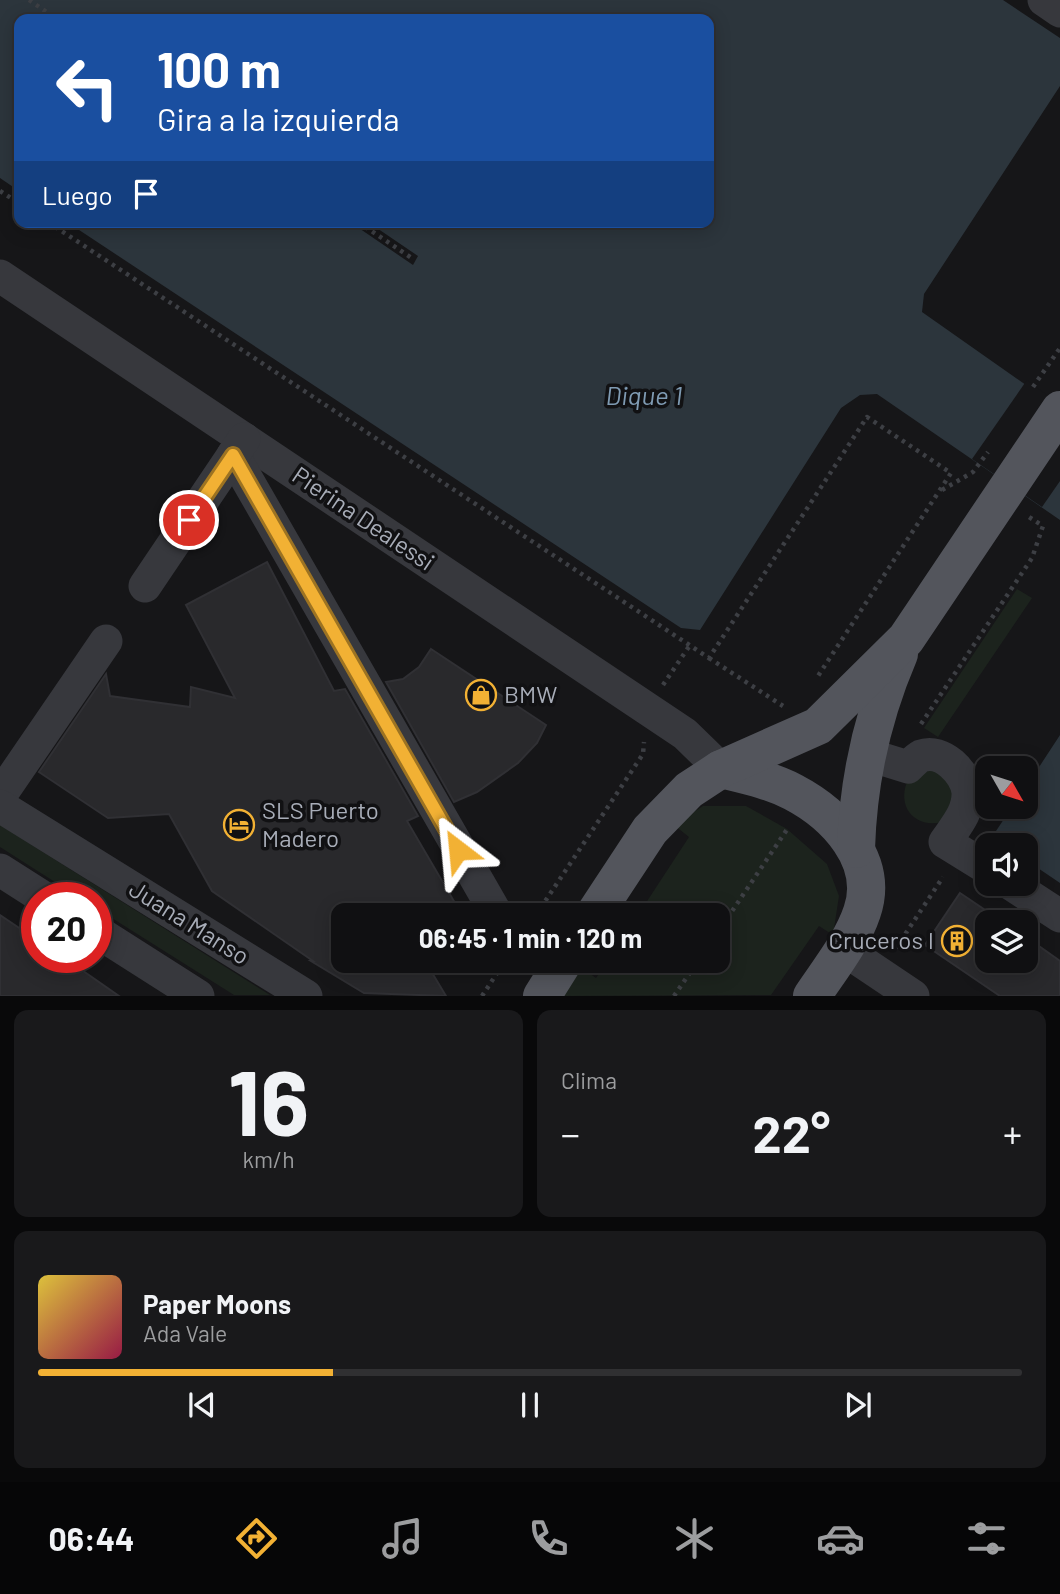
<!DOCTYPE html>
<html lang="es">
<meta charset="utf-8">
<style>
body{margin:0;font-family:Barlow,sans-serif;background:#19191b;color:#f1f3f6;height:100vh;display:flex;flex-direction:column;font-size:26px;white-space:nowrap}
*{box-sizing:border-box;margin:0}
p{font-size:23px;color:#9c9d9f}
.icon{flex:none;width:38px;height:38px;fill:none;stroke:currentColor;stroke-width:2;stroke-linecap:round;stroke-linejoin:round}
.map{position:relative;height:996px;overflow:hidden}
.sheet{display:flex;flex-direction:column;gap:14px;padding:14px;background:#09090a;flex:1}
.sheet>*{flex:none}
.hud{position:absolute;left:14px;top:14px;width:700px;height:214px;border-radius:14px;box-shadow:0 4px 18px #0003,0 0 0 2px #303032;background:#1a4fa0;color:#fff;overflow:hidden}
.needle{width:46px;rotate:129deg}
.tools{position:absolute;left:975px;top:756px;display:grid;gap:14px}
.tools a{display:grid;place-items:center;width:63px;height:63px;border-radius:14px;background:#101012;box-shadow:0 4px 18px #0003,0 0 0 2px #303032;font-size:35px}
.speed{position:absolute;left:21px;top:882px;display:flex;gap:14px;font-size:35px;font-weight:700;text-align:center}
.speed>*{display:grid;place-content:center;width:91px;height:91px;border-radius:50%;background:#101012;box-shadow:0 4px 18px #0003,0 0 0 2px #303032;line-height:1}
.speed .limit{border:10px solid #d22;background:#fff;color:#111}
.pin{position:absolute;display:grid;place-items:center;width:60px;height:60px;color:#fff;margin:-30px;border:4px solid #fff;border-radius:50%;box-shadow:0 2px 7px #0007}
.me{position:absolute;width:77px;margin:-38px;rotate:331deg;stroke-linejoin:round;filter:drop-shadow(0 0 5px #0008)}
.turn{display:flex;align-items:center;gap:24px;height:147px;padding:0 28px;font-size:32px}
.turn .icon{width:91px;height:91px;stroke-width:2.5}
.turn b{display:block;font-size:49px;line-height:60px}
.then{display:flex;align-items:center;height:66px;padding:0 28px;background:#0003;gap:14px;font-size:26px}
.big{font-size:52px;font-weight:700;line-height:1.1}
.sheet .tile{flex:1;display:flex;flex-direction:column;justify-content:center;gap:10px;min-width:0;padding:0 24px;border-radius:14px;background:#19191b}
.sheet .dial{align-items:center;gap:0}
.dial b{font-size:91px;line-height:1}
.song{display:flex;align-items:center;gap:21px}
.cover{width:84px;height:84px;border-radius:10px;background:linear-gradient(135deg,hsl(50 70% 55%),hsl(340 70% 35%))}
.played{height:7px;border-radius:4px;background:linear-gradient(90deg,#f2b134 30%,#303032 30%)}
.keys{display:flex;justify-content:space-around;direction:ltr}
.heat{display:flex;justify-content:space-between;align-items:center;font-size:38px;direction:ltr}
.sheet .tiles{flex:1;display:grid;gap:14px;grid-template-columns:1fr 1fr}
.tile:last-child{grid-column:span 2}
.trip{position:absolute;left:331px;top:903px;width:399px;height:70px;border-radius:14px;background:#101012;box-shadow:0 4px 18px #0003,0 0 0 2px #303032;font-weight:700;line-height:70px;text-align:center}
.tab-bar{display:flex;height:112px;justify-content:space-around;align-items:center;background:#060607;color:#9c9d9f}
.tab-bar .icon{width:49px;height:49px}
.tab-bar .current{color:#f2b134}
.tab-bar b{font-size:32px;color:#f1f3f6}
.map>svg:first-child{display:block}
</style>
<div class="map">
<svg width="1060" height="996" viewBox="0 0 1060 996">
<rect width="100%" height="100%" fill="#161618"/>
<g fill="#1c231d">
<path d="M1017,589L1032,598L938,737L924,728Z"/>
<path d="M933,769L958,790L942,822C913,829 895,804 909,778Z"/>
<path d="M703,806H746L787,829L827,864L839,896L833,935L819,926L771,995L561,996L580,967L596,978L608,961H718V915H638L689,837L674,825Z"/>
<path d="M0,825L270,995H234L96,908V898H80L0,847Z"/>
</g>
<g fill="#2c353c">
<path d="M0,0H1003L1060,38V86L924,294L922,312L1060,409V520L877,394L860,395L841,408L700,630L681,628L67,222H709V19H19V191L0,178Z"/>
<path d="M1060,735V883L1026,860V845L999,843L996,831L1012,807H1026V787Z"/>
</g>
<g fill="#161618">
<path d="M350,222H368L418,256L413,265Z"/>
<path d="M1027,380L1060,405V481L1042,507L972,459Z"/>
</g>
<g fill="#29292c" stroke="#303034" stroke-width="2">
<path d="M267,562L334,691L345,689L418,816L407,821L462,915H343V961H425L446,996L364,993L311,961H313L212,891L169,814L108,818L39,772L106,674L110,696L190,707L191,687L235,698L186,605Z"/>
<path d="M431,649L546,725L537,743L518,763L477,792L454,802L386,682L403,679L419,667Z"/>
<path d="M960,893L1003,922H987V961H1026V937L1060,961V996H1000L925,945Z"/>
<path d="M0,915L37,940V957H63L119,996H0Z"/>
</g>
<g fill="none" stroke-linecap="round" stroke-linejoin="round">
<g stroke="#3d3f44" stroke-width="4.5" stroke-dasharray="3.5 5" stroke-linecap="butt">
<path d="M29,0L57,19"/>
<path d="M0,191L19,203"/>
<path d="M48,222L709,658L867,417L951,473L818,676"/>
<path d="M358,222L413,259"/>
<path d="M1033,387L1060,348"/>
<path d="M942,490L973,472L988,452"/>
<path d="M709,658L783,706"/>
<path d="M663,685L690,645"/>
<path d="M921,724L1032,558L1043,526L1029,517"/>
<path d="M536,915L643,754L644,742"/>
<path d="M718,932L788,828"/>
<path d="M896,948L943,877"/>
<path d="M510,961L522,968"/>
<path d="M482,996L505,961"/>
<path d="M674,996L698,961"/>
</g>
<g stroke="#37383d" stroke-width="33">
<path d="M1044,0L1060,11"/>
<path d="M0,276L685,734L721,769"/>
<path d="M233,455L497,915"/>
<path d="M145,586L244,439"/>
<path d="M866,754L908,767C912,763 917,758 921,756C942,748 966,773 968,792C969,812 955,827 945,842L987,868"/>
<path d="M0,796L106,641"/>
<path d="M0,806L306,996"/>
<path d="M0,870L44,898"/>
<path d="M1011,884L1060,916"/>
<path d="M96,931L198,996"/>
<path d="M843,949L913,996"/>
</g>
<g stroke="#53555c" stroke-width="38">
<path d="M721,769C745,775 770,780 793,792C835,814 880,860 862,912C852,942 830,969 812,996"/>
<path d="M856,849C858,780 872,717 899,654"/>
<path d="M594,915L650,830L689,790L721,769L818,726L906,639L1060,410"/>
<path d="M542,996L564,961"/>
</g>
</g>
<g fill="none" stroke-linecap="round" stroke-linejoin="round">
<g stroke="#9d7322" stroke-width="18">
<path id="route" d="M189,520L233,455L458,850"/>
</g>
<use href="#route" stroke="#f2b134" stroke-width="12"/>
</g>
<defs>
<g id="shop-ring" transform="scale(1.575)"><circle r="9.5" fill="#111113" stroke="#f2b134" stroke-width="1.5"/><path d="M-5-2.5h2.3a2.7 3.5 0 0 1 5.4 0H5L5.5 6h-11ZM-1.5-2.5h3a1.5 2.3 0 0 0-3 0Z" fill="#f2b134"/></g>
<g id="hotel-ring" transform="scale(1.575)"><circle r="9.5" fill="#111113" stroke="#f2b134" stroke-width="1.5"/><path d="M-6-4.5h1.5V1H6V5H4.5V3h-9V5H-6ZM-4 0a1.8 1.8 0 1 1 3.6 0ZM.5 0V-2.5h3Q6-2.5 6 0Z" fill="#f2b134"/></g>
<g id="building-ring" transform="scale(1.575)"><circle r="9.5" fill="#111113" stroke="#f2b134" stroke-width="1.5"/><path d="M-4-6H4V6H1V3H-1V6H-4ZM-2.5-4.3h1.7v1.8h-1.7ZM.8-4.3h1.7v1.8H.8ZM-2.5-1h1.7V.8h-1.7ZM.8-1h1.7V.8H.8Z" fill="#f2b134"/></g>
</defs>
<g fill-rule="evenodd">
<use href="#shop-ring" x="481" y="695"/>
<use href="#hotel-ring" x="239" y="825"/>
<use href="#building-ring" x="957" y="941"/>
</g>
<g text-anchor="middle" stroke-width="7" stroke-linejoin="round" paint-order="stroke">
<g font-size="24" fill="#a8adb8" stroke="#111113">
<text transform="translate(363 519) rotate(34)" y="8">Pierina Dealessi</text>
<text transform="translate(189 923) rotate(32)" y="8">Juana Manso</text>
</g>
<g font-size="24" fill="#a8adb8" stroke="#111113" text-anchor="start">
<text x="504" y="703">BMW</text>
<text x="262" y="819">SLS Puerto<tspan x="262" dy="28">Madero</tspan></text>
<text x="934" y="949" text-anchor="end">Cruceros I</text>
</g>
<g font-size="26" font-style="italic" fill="#7f9bb3" stroke="#111113">
<text x="644" y="405">Dique 1</text>
</g>
</g>
</svg>
<div class="tools">
<a><svg class="needle" viewBox="-14 -14 28 28"><path d="M0-13l5 13h-10z" fill="#e53935"/><path d="M0 13l5-13h-10z" fill="#9c9d9f"/></svg></a>
<a><svg class="icon" aria-label="sound" viewBox="0 0 24 24"><path d="M4 9h4l5-4v14l-5-4H4zM17 9q2 3 0 6"/></svg></a>
<a><svg class="icon" aria-label="layers" viewBox="0 0 24 24"><path d="M12 4l9 5-9 5-9-5zM3 14l9 5 9-5"/></svg></a>
</div>
<div class="speed"><div class="limit">20</div></div>
<div class="pin" style="left:189px;top:520px;background:#d93025"><svg class="icon" aria-label="arrive" viewBox="0 0 24 24"><path d="M6 21V4h12l-3 4 3 4H6"/></svg></div>
<svg class="me" style="left:458px;top:850px" viewBox="-20 -20 40 40"><path d="M0-17L14 15 0 8-14 15z" fill="#f2b134" stroke="#fff" stroke-width="4"/></svg>
<div class="trip">06:45 · 1 min · 120 m</div>
<div class="hud">
<div class="turn"><svg class="icon" aria-label="left" viewBox="0 0 24 24"><path d="M17 20v-9H6M10 6l-5 5 5 5"/></svg><div><b>100 m</b>Gira a la izquierda</div></div>
<div class="then">Luego<svg class="icon" aria-label="arrive" viewBox="0 0 24 24"><path d="M6 21V4h12l-3 4 3 4H6"/></svg></div>
</div>
</div>
<section class="sheet">
<div class="tiles">
<div class="tile dial"><b>16</b><p>km/h</p></div>
<div class="tile"><p>Clima</p>
<div class="heat"><a>−</a><b class="big">22°</b><a>+</a></div>
</div>
<div class="tile">
<div class="song"><i class="cover"></i><div><b>Paper Moons</b><p>Ada Vale</p></div></div>
<div class="played"></div>
<div class="keys"><svg class="icon" aria-label="previous" viewBox="0 0 24 24"><path d="M18 5L8 12l10 7zM5 5v14"/></svg><svg class="icon" aria-label="pause" viewBox="0 0 24 24"><path d="M8 5v14M16 5v14"/></svg><svg class="icon" aria-label="next" viewBox="0 0 24 24"><path d="M6 5l10 7-10 7zM19 5v14"/></svg></div>
</div>
</div>
</section>
<nav class="tab-bar">
<b>06:44</b>
<svg class="icon current" aria-label="directions" viewBox="0 0 24 24"><path d="M12 3l9 9-9 9-9-9zM9 14v-3h6M13 9l2 2-2 2"/></svg>
<svg class="icon" aria-label="music" viewBox="0 0 24 24"><path d="M9 18V5l10-2v13"/><circle cx="6" cy="18" r="3"/><circle cx="16" cy="16" r="3"/></svg>
<svg class="icon" aria-label="phone" viewBox="0 0 24 24"><path d="M5 4h4l2 5-3 2q2 4 5 5l2-3 5 2v4C11 20 4 13 5 4z"/></svg>
<svg class="icon" aria-label="climate" viewBox="0 0 24 24"><path d="M12 3v18M4 7l16 10M4 17L20 7"/></svg>
<svg class="icon" aria-label="car" viewBox="0 0 24 24"><path d="M5 17H2v-5l4-1 3-4h7l3 4 3 1v5h-3M9 17h6M6 11h13"/><circle cx="7" cy="17" r="2"/><circle cx="17" cy="17" r="2"/></svg>
<svg class="icon" aria-label="filters" viewBox="0 0 24 24"><path d="M4 7h16M4 17h16"/><circle cx="9" cy="7" r="2"/><circle cx="15" cy="17" r="2"/></svg>
</nav>
